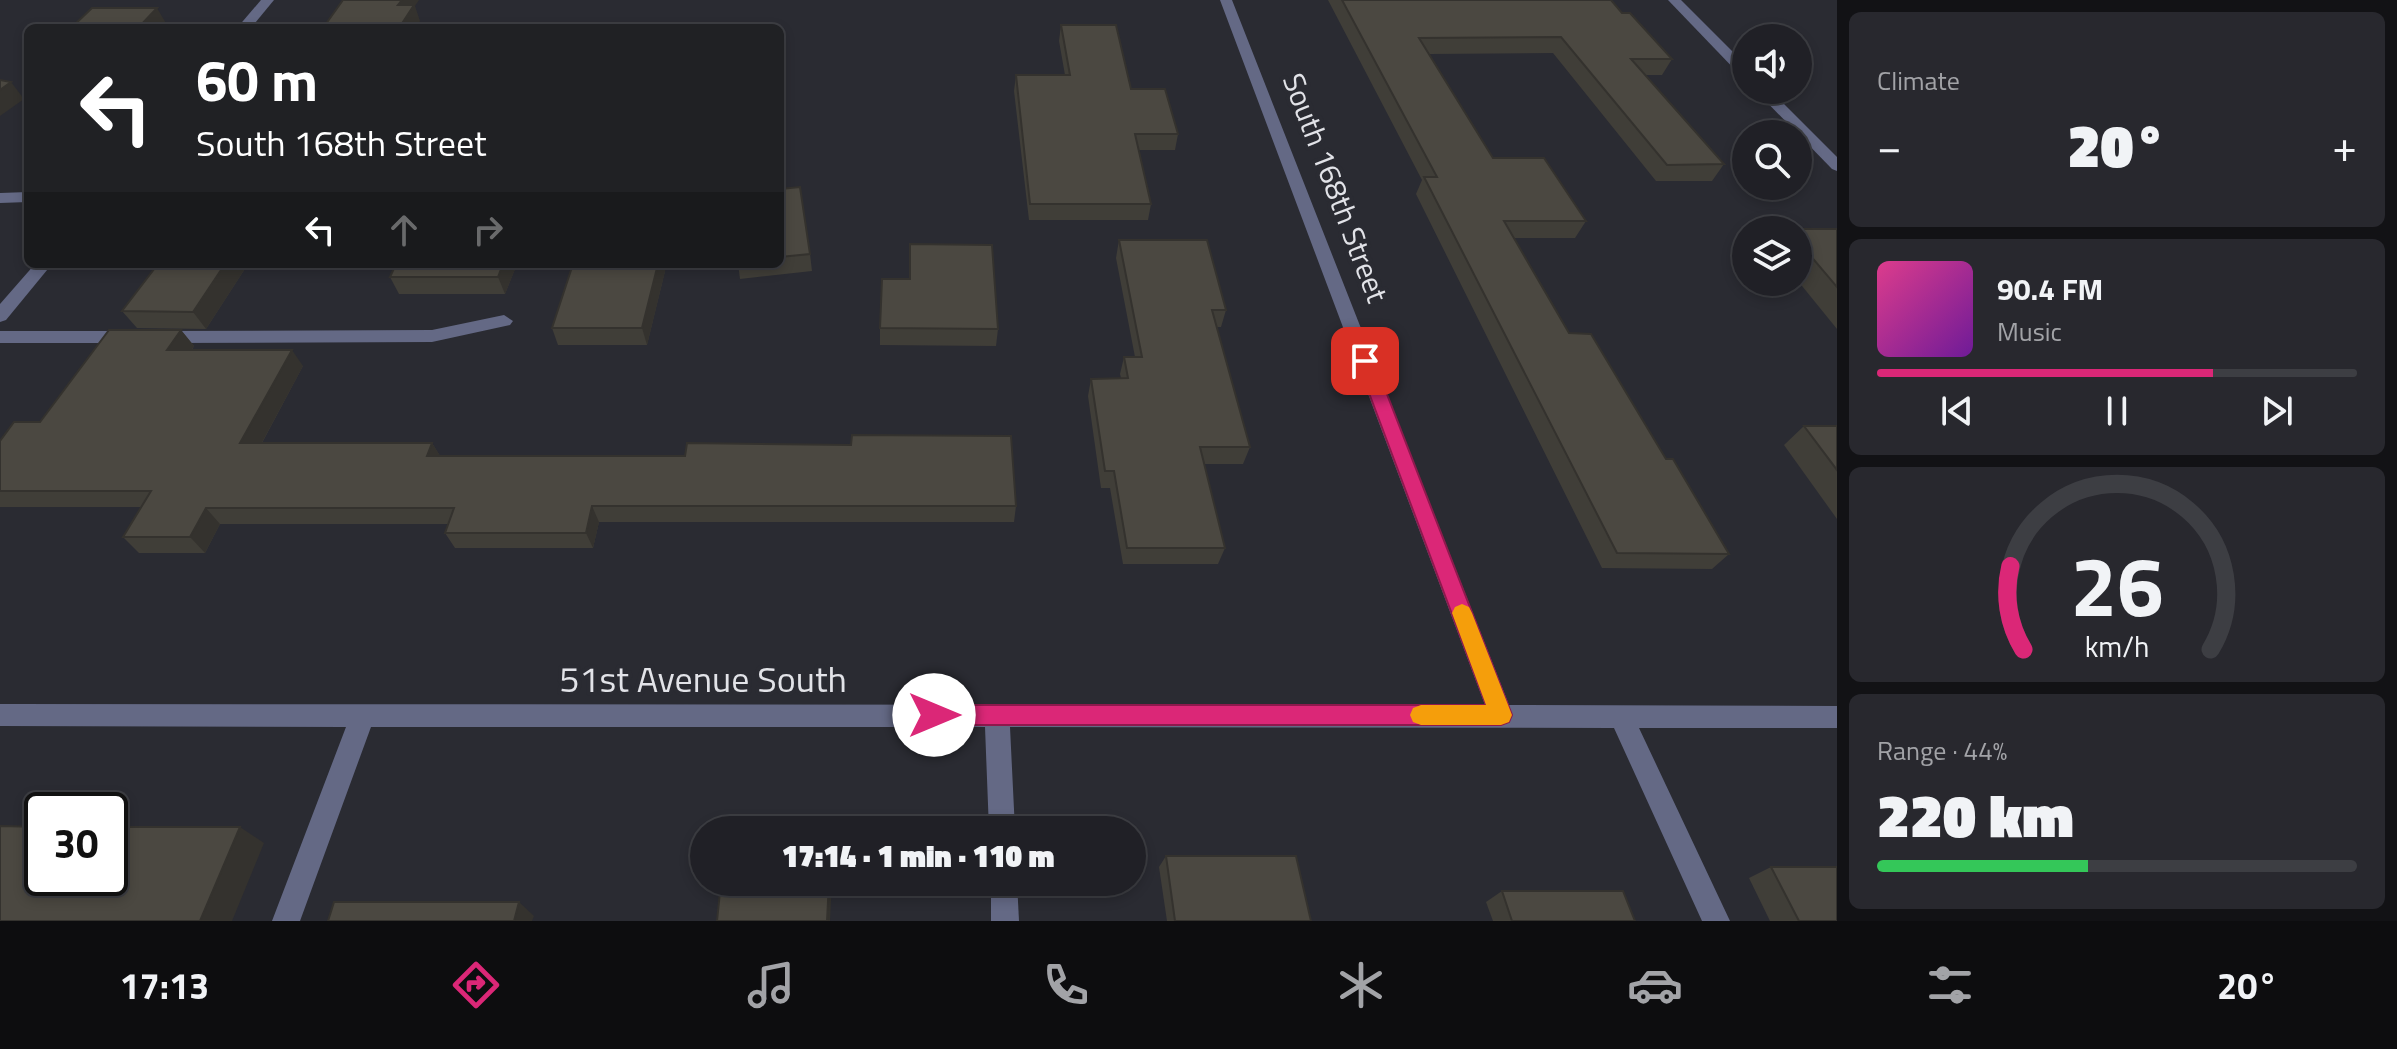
<!DOCTYPE html>
<meta charset="utf-8">
<style>
body{margin:0;font-family:"Titillium Web",sans-serif;background:#28282e;color:#f1f3f6;height:100vh;display:flex;flex-direction:column;font-size:30px;white-space:nowrap}
*{box-sizing:border-box;margin:0}
p{font-size:26px;color:#a2a3a7}
.icon{flex:none;width:44px;height:44px;fill:none;stroke:currentColor;stroke-width:2;stroke-linecap:round;stroke-linejoin:round}
.map{position:relative;flex:1;overflow:hidden}
.panel{display:flex;flex-direction:column;gap:12px;padding:12px;background:#121215;width:560px}
.panel>*{flex:none}
.banner{position:absolute;left:24px;top:24px;width:760px;height:244px;border-radius:12px;box-shadow:0 4px 12px #0003,0 0 0 2px #3d3e43;background:#202124;color:#fff;overflow:hidden}
.tools{position:absolute;left:1732px;top:24px;display:grid;gap:16px}
.tools a{display:grid;place-items:center;width:80px;height:80px;border-radius:50%;background:#202026;box-shadow:0 4px 12px #0003,0 0 0 2px #3d3e43;font-size:40px}
.speed{position:absolute;left:24px;top:792px;display:flex;gap:16px;font-size:40px;font-weight:700;text-align:center}
.speed>*{display:grid;place-content:center;width:104px;height:104px;border-radius:50%;background:#202026;box-shadow:0 4px 12px #0003,0 0 0 2px #3d3e43;line-height:1}
.speed .limit{border:4px solid #111;border-radius:12px;background:#fff;color:#111}
.pin{position:absolute;display:grid;place-items:center;width:68px;height:68px;color:#fff;margin:-34px;border-radius:16px;box-shadow:0 4px 12px #0006}
.me{position:absolute;width:88px;margin:-44px;rotate:90deg;stroke-linejoin:round;filter:drop-shadow(0 0 6px #0008)}
.turn{display:flex;align-items:center;gap:28px;height:168px;padding:0 40px;font-size:36px}
.turn .icon{width:104px;height:104px;stroke-width:2.5}
.turn b{display:block;font-size:56px;line-height:68px}
.lanes{display:flex;align-items:center;height:76px;padding:0 40px;background:#0003;justify-content:center;gap:40px;direction:ltr}
.lanes .off{opacity:.35}
.big{font-size:60px;font-weight:800;line-height:1.1}
.panel .widget{flex:1;display:flex;flex-direction:column;justify-content:center;gap:12px;min-width:0;padding:0 28px;border-radius:12px;background:#28282e}
.panel .dial{align-items:center;gap:0}
.dial svg{height:208px;overflow:visible;fill:none;stroke:#3d3e43;stroke-width:7;stroke-linecap:round;text-anchor:middle}
.dial text{fill:#f1f3f6;stroke:none}
.song{display:flex;align-items:center;gap:24px}
.cover{width:96px;height:96px;border-radius:12px;background:linear-gradient(135deg,hsl(330 70% 55%),hsl(280 70% 35%))}
.played{height:8px;border-radius:4px;background:linear-gradient(90deg,#db2777 70%,#3d3e43 70%)}
.keys{display:flex;justify-content:space-around;direction:ltr}
.heat{display:flex;justify-content:space-between;align-items:center;font-size:44px;direction:ltr}
.charge{height:12px;border-radius:6px;background:linear-gradient(90deg,#34c759 44%,#3d3e43 0)}
.trip{position:absolute;left:690px;top:816px;width:456px;height:80px;border-radius:40px;background:#202026;box-shadow:0 4px 12px #0003,0 0 0 2px #3d3e43;font-weight:800;line-height:80px;text-align:center}
.tabs{display:flex;height:128px;justify-content:space-around;align-items:center;background:#0d0d0f;color:#a2a3a7}
.tabs .icon{width:56px;height:56px}
.tabs .selected{color:#db2777}
.tabs b{font-size:36px;color:#f1f3f6}
main{display:flex;flex:1;min-height:0}
.map>svg:first-child{display:block}
</style>
<main>
<div class="map">
<svg width="1837" height="921" viewBox="0 0 1837 921">
<rect width="100%" height="100%" fill="#2a2b32"/>
<g fill="none" stroke-linecap="round" stroke-linejoin="round">
<g fill="#646985" fill-rule="evenodd">
<path d="M261,0H274L251,28H237Z"/>
<path d="M1220,0H1232L1509,705L1837,706V728H1639L1730,921H1702L1614,728L1010,727L1015,830H989L985,727H371L300,921H272L346,727L0,726V704L1485,705Z"/>
<path d="M1668,0H1681L1746,65V77L1741,76Z"/>
<path d="M1755,90H1770L1837,157V171L1832,169Z"/>
<path d="M28,192V202L0,203V193Z"/>
<path d="M35,264H52L6,320L0,322V304Z"/>
<path d="M504,315L513,321L510,325L432,342L160,343L151,337L160,331L432,330Z"/>
<path d="M0,331H128L137,337L128,343H0Z"/>
<path d="M991,882H1017L1019,921H991Z"/>
</g>
</g>
<g fill="#403e38">
<path d="M1328,0H1611L1622,13L1672,59L1662,75H1645L1724,164L1712,181H1656L1553,53L1429,54L1493,158L1586,221L1575,238H1514L1569,333L1666,459L1729,554L1712,569L1602,568L1416,194L1422,180Z"/>
<path d="M1061,25L1178,134L1175,150H1138L1151,204L1148,220H1029L1014,91L1016,75H1065L1059,41Z"/>
<path d="M780,189L810,254L812,271L740,279L738,264H780Z"/>
<path d="M1788,229H1837V329L1798,281V230H1788Z"/>
<path d="M1119,240L1226,310L1221,327H1216L1250,447L1243,464H1204L1225,548L1218,564H1123L1110,488H1101L1088,396L1091,379L1121,378L1120,374L1124,357H1135L1116,258Z"/>
<path d="M158,264H248L206,329L137,328L122,311Z"/>
<path d="M396,264H517L505,294H399L390,277Z"/>
<path d="M573,264H665L666,267L647,345H558L552,328Z"/>
<path d="M910,279L998,329L996,346L880,345V328Z"/>
<path d="M181,330L194,346L192,350L303,366L262,443H432L440,456L1016,506L1014,522H599L593,548H455L445,533L448,524H220L205,553H139L123,537L141,507H0V441L40,422Z"/>
<path d="M1804,426H1837V519L1784,445Z"/>
<path d="M1166,856L1311,921H1167L1159,867Z"/>
<path d="M1771,867L1837,921H1770L1749,878Z"/>
<path d="M1502,891L1635,921H1493L1486,902Z"/>
</g>
<g fill="#34322e">
<path d="M402,0H419L415,6L420,21L416,28H399L398,5Z"/>
<path d="M157,8L167,25L164,28H138Z"/>
<path d="M11,82L24,99L0,116V90Z"/>
<path d="M225,264H248L206,329L193,312Z"/>
<path d="M503,264H517L505,294L498,277Z"/>
<path d="M658,264H665L666,267L647,345L642,328Z"/>
<path d="M181,330L194,346L181,366L167,350Z"/>
<path d="M292,350L303,366L253,459L240,443Z"/>
<path d="M432,443L442,459L427,456Z"/>
<path d="M592,506L599,522L593,548L586,533Z"/>
<path d="M206,508L220,524L205,553L190,537Z"/>
<path d="M240,827L264,843L232,921H200Z"/>
<path d="M829,882H832L830,921H827Z"/>
<path d="M519,902L534,916L532,921H514Z"/>
</g>
<g fill="#4b4841" stroke="#34322e" stroke-width="2">
<path d="M343,0H402L398,5H414L399,28H323Z"/>
<path d="M1342,0H1611L1622,13H1630L1672,59H1631L1724,164L1667,165L1561,37L1419,38L1493,158H1544L1586,221H1504L1569,333L1591,334L1666,459H1673L1729,554L1617,553L1424,177H1437Z"/>
<path d="M92,8H157L138,28H71Z"/>
<path d="M1061,25H1116L1131,89H1165L1178,134H1135L1151,204H1030L1016,75H1070Z"/>
<path d="M0,80L11,82L0,90Z"/>
<path d="M800,187L810,254L780,257V189Z"/>
<path d="M1788,229H1837V287L1798,241V230Z"/>
<path d="M1119,240H1207L1226,310H1212L1250,447H1200L1225,548H1127L1114,471H1105L1091,379L1128,378L1124,357H1142Z"/>
<path d="M910,244L992,245L998,329L880,328L882,279H910Z"/>
<path d="M158,264H225L193,312L122,311Z"/>
<path d="M396,264H503L498,277H390Z"/>
<path d="M573,264H658L642,328H552Z"/>
<path d="M109,330H181L167,350H292L240,443H432L427,456H685L687,443L851,445L852,435L1011,436L1016,506H592L586,533H445L454,508H206L190,537H123L151,491H0V441L14,422H40Z"/>
<path d="M1804,426H1837V470Z"/>
<path d="M729,817H832V830H728Z"/>
<path d="M0,826L42,827V878H110V827H240L200,921H0Z"/>
<path d="M1166,856H1296L1311,921H1175Z"/>
<path d="M1771,867H1837V921H1799Z"/>
<path d="M721,882H829L827,921H717Z"/>
<path d="M1502,891H1623L1635,921H1512Z"/>
<path d="M334,902H519L514,921H328Z"/>
</g>
<path fill="#db2777" stroke="#8e194d" stroke-width="2" d="M1365,355L1374,361L1512,715L1509,722L1501,725H934L926,722L923,715L926,708L934,705H1486L1357,361Z"/>
<path fill="#f59e0b" d="M1462,604L1469,607L1472,613L1512,715L1509,722L1501,725H1421L1413,722L1410,715L1413,708L1421,705H1486L1452,613L1455,607Z"/>
<g text-anchor="middle" stroke-width="8" stroke-linejoin="round" paint-order="stroke">
<g font-size="30" fill="#e2e3e8" stroke="#2a2b32">
<text transform="translate(1335 188) rotate(69)" y="10">South 168th Street</text>
</g>
<g font-size="36" fill="#e2e3e8" stroke="#2a2b32">
<text x="703" y="692">51st Avenue South</text>
</g>
</g>
</svg>
<div class="tools">
<a><svg class="icon" aria-label="sound" viewBox="0 0 24 24"><path d="M4 9h4l5-4v14l-5-4H4zM17 9q2 3 0 6"/></svg></a>
<a><svg class="icon" aria-label="search" viewBox="0 0 24 24"><circle cx="10" cy="10" r="6"/><path d="M15 15l6 6"/></svg></a>
<a><svg class="icon" aria-label="layers" viewBox="0 0 24 24"><path d="M12 4l9 5-9 5-9-5zM3 14l9 5 9-5"/></svg></a>
</div>
<div class="speed"><div class="limit">30</div></div>
<div class="pin" style="left:1365px;top:361px;background:#d93025"><svg class="icon" aria-label="arrive" viewBox="0 0 24 24"><path d="M6 21V4h12l-3 4 3 4H6"/></svg></div>
<svg class="me" style="left:934px;top:715px" viewBox="-20 -20 40 40"><circle r="19" fill="#fff"/><path d="M0-13L10 11 0 6-10 11z" fill="#db2777"/></svg>
<div class="trip">17:14 · 1 min · 110 m</div>
<div class="banner">
<div class="turn"><svg class="icon" aria-label="left" viewBox="0 0 24 24"><path d="M17 20v-9H6M10 6l-5 5 5 5"/></svg><div><b>60 m</b>South 168th Street</div></div>
<div class="lanes"><svg class="icon" aria-label="left" viewBox="0 0 24 24"><path d="M17 20v-9H6M10 6l-5 5 5 5"/></svg><svg class="icon off" aria-label="ahead" viewBox="0 0 24 24"><path d="M12 20V5M6 11l6-6 6 6"/></svg><svg class="icon off" aria-label="right" viewBox="0 0 24 24"><path d="M7 20v-9h11M14 6l5 5-5 5"/></svg></div>
</div>
</div>
<section class="panel">
<div class="widget"><p>Climate</p>
<div class="heat"><a>−</a><b class="big">20°</b><a>+</a></div>
</div>
<div class="widget">
<div class="song"><i class="cover"></i><div><b>90.4 FM</b><p>Music</p></div></div>
<div class="played"></div>
<div class="keys"><svg class="icon" aria-label="previous" viewBox="0 0 24 24"><path d="M18 5L8 12l10 7zM5 5v14"/></svg><svg class="icon" aria-label="pause" viewBox="0 0 24 24"><path d="M8 5v14M16 5v14"/></svg><svg class="icon" aria-label="next" viewBox="0 0 24 24"><path d="M6 5l10 7-10 7zM19 5v14"/></svg></div>
</div>
<div class="widget dial"><svg viewBox="0 0 100 80">
<path d="M14 69A42 42 0 1 1 86 69"/>
<path d="M14 69A42 42 0 0 1 9 37" stroke="#db2777"/>
<text x="50" y="56" font-size="32" font-weight="700">26</text>
<text x="50" y="72" font-size="11">km/h</text>
</svg></div>
<div class="widget"><p>Range · 44%</p><b class="big">220 km</b><div class="charge"></div></div>
</section>
</main>
<nav class="tabs">
<b>17:13</b>
<svg class="icon selected" aria-label="directions" viewBox="0 0 24 24"><path d="M12 3l9 9-9 9-9-9zM9 14v-3h6M13 9l2 2-2 2"/></svg>
<svg class="icon" aria-label="music" viewBox="0 0 24 24"><path d="M9 18V5l10-2v13"/><circle cx="6" cy="18" r="3"/><circle cx="16" cy="16" r="3"/></svg>
<svg class="icon" aria-label="phone" viewBox="0 0 24 24"><path d="M5 4h4l2 5-3 2q2 4 5 5l2-3 5 2v4C11 20 4 13 5 4z"/></svg>
<svg class="icon" aria-label="climate" viewBox="0 0 24 24"><path d="M12 3v18M4 7l16 10M4 17L20 7"/></svg>
<svg class="icon" aria-label="car" viewBox="0 0 24 24"><path d="M5 17H2v-5l4-1 3-4h7l3 4 3 1v5h-3M9 17h6M6 11h13"/><circle cx="7" cy="17" r="2"/><circle cx="17" cy="17" r="2"/></svg>
<svg class="icon" aria-label="filters" viewBox="0 0 24 24"><path d="M4 7h16M4 17h16"/><circle cx="9" cy="7" r="2"/><circle cx="15" cy="17" r="2"/></svg>
<b>20°</b>
</nav>
